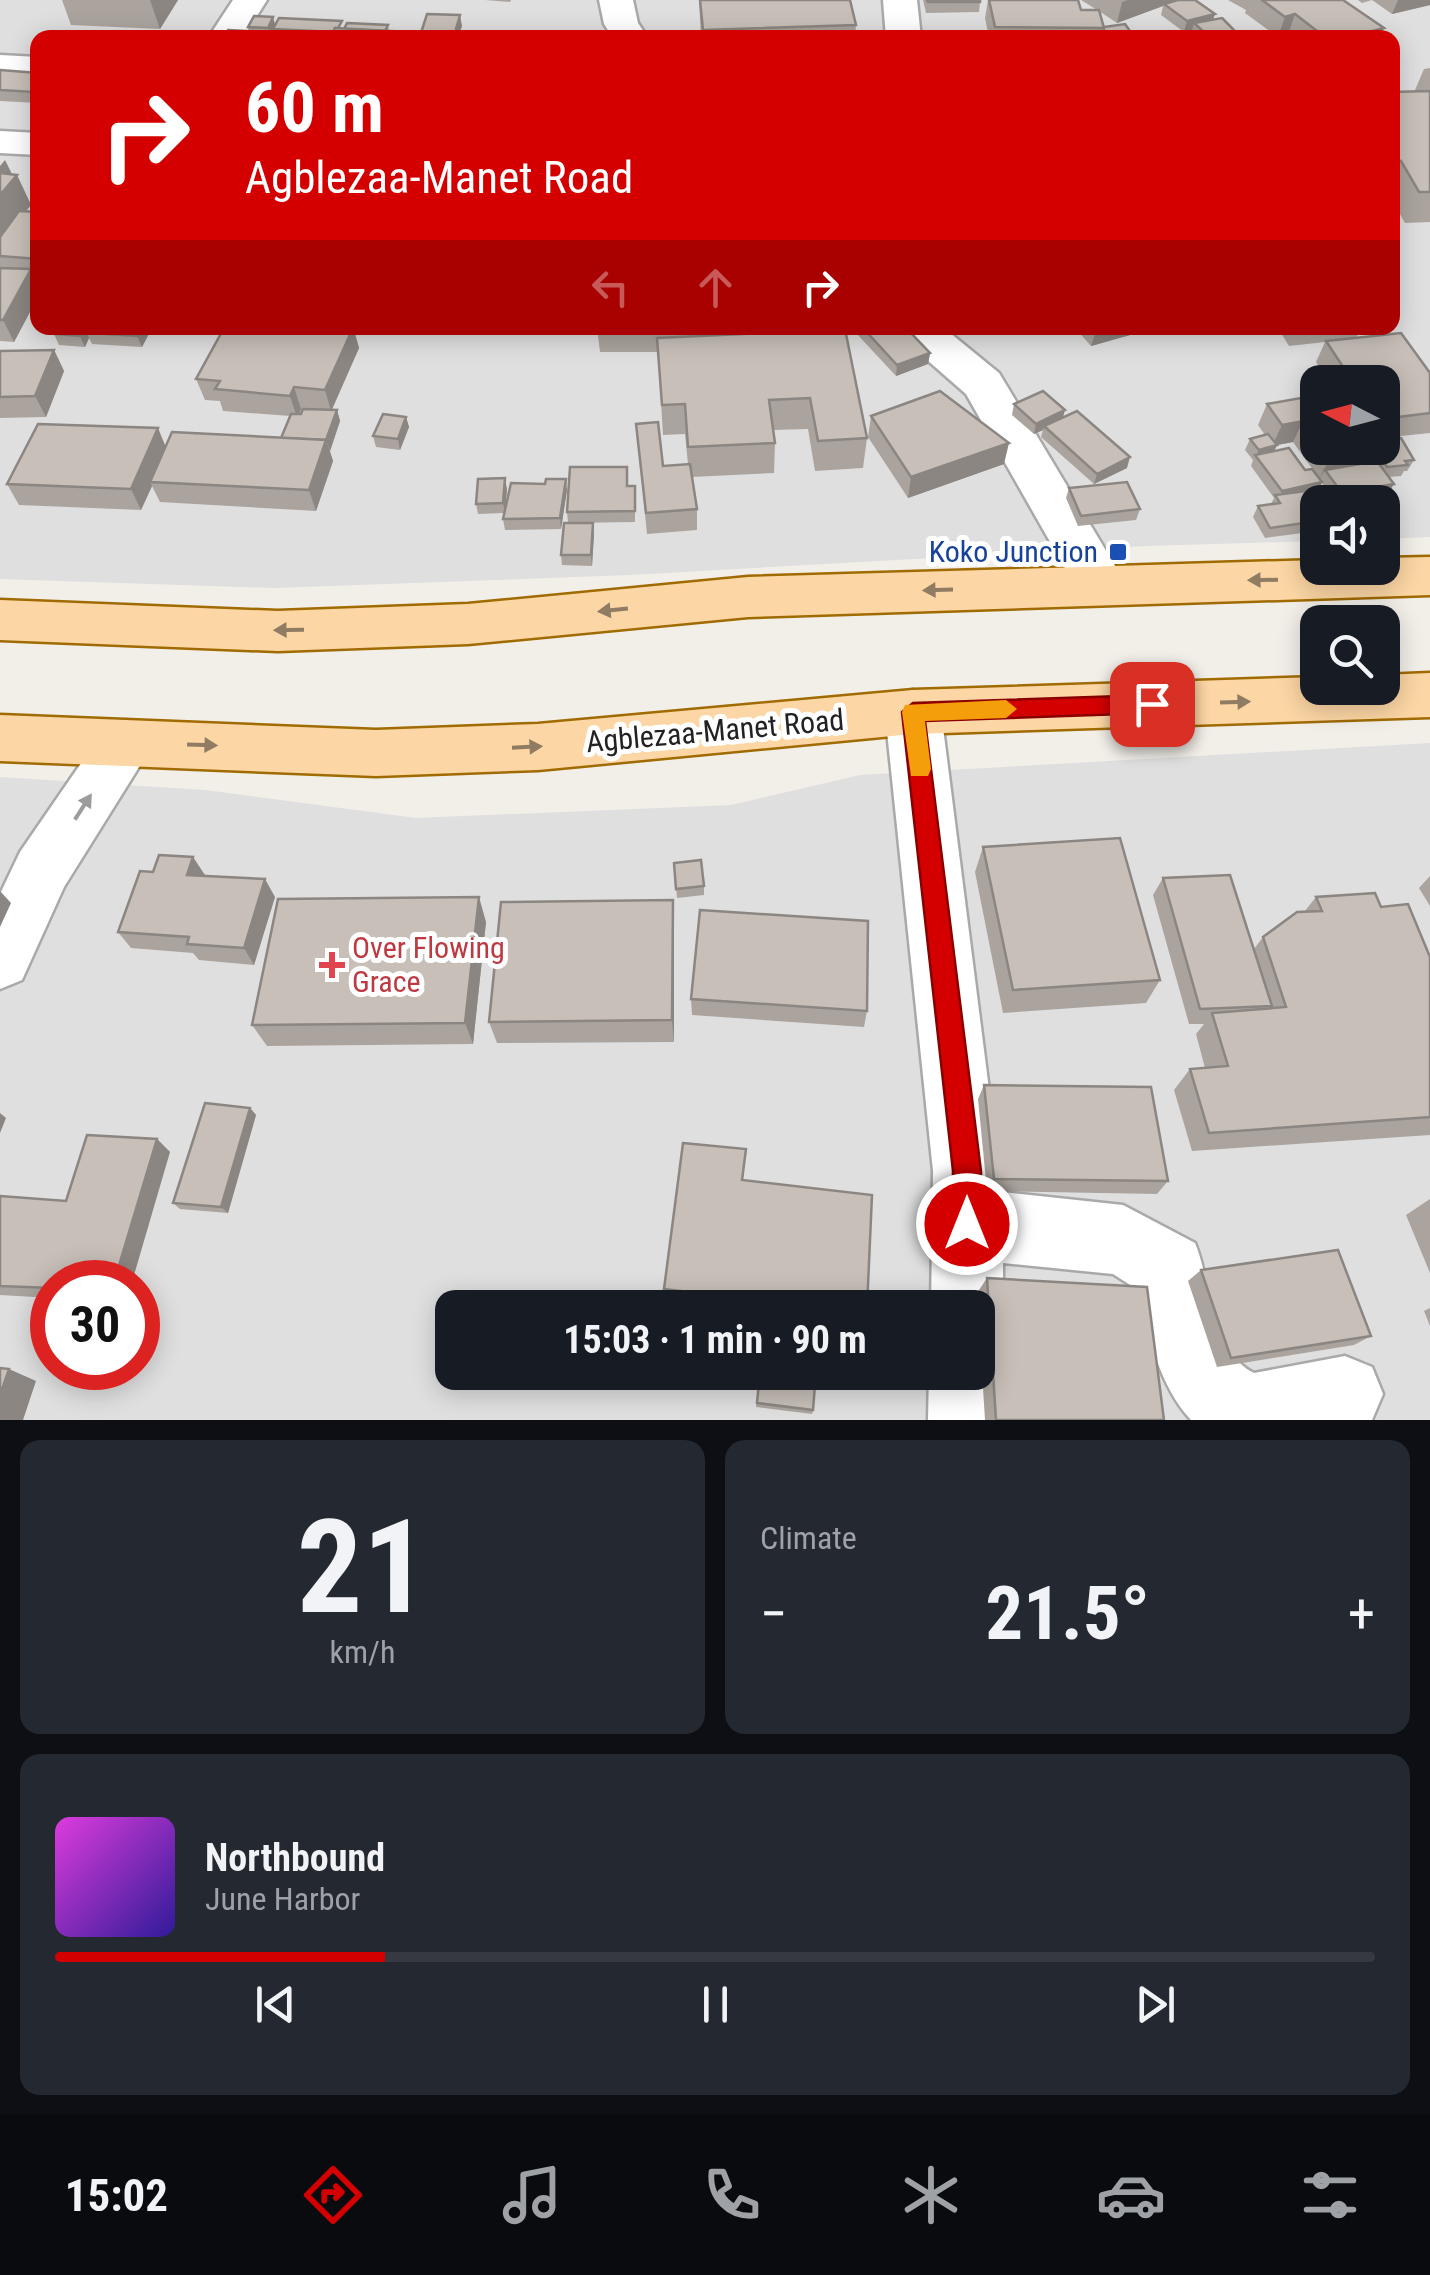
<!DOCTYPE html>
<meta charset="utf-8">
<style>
body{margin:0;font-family:"Roboto Condensed",sans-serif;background:#242831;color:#f1f3f6;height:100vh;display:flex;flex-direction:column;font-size:38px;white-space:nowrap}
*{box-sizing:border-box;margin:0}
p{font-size:32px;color:#9ea1a6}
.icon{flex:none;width:55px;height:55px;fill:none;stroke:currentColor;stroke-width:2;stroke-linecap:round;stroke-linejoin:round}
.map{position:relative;height:1420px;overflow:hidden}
.sheet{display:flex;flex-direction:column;gap:20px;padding:20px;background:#0d0f14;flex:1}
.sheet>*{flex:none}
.hud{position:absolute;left:30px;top:30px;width:1370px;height:305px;border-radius:20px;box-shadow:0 5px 25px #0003;background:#d40000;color:#fff;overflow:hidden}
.needle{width:65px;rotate:276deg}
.buttons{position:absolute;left:1300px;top:365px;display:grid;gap:20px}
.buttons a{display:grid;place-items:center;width:100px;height:100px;border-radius:20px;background:#171b24;box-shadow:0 5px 25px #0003;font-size:50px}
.speed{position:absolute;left:30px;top:1260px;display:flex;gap:20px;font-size:50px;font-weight:700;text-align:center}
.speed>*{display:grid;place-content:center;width:130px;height:130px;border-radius:50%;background:#171b24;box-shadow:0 5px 25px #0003;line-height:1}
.speed .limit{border:15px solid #d22;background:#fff;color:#111}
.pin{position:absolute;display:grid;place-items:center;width:85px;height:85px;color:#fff;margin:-42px;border-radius:20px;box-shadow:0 5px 15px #0006}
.me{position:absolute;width:110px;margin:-55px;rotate:0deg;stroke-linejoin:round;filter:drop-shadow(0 0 8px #0008)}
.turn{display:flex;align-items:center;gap:35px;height:210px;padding:0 50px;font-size:45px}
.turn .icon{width:130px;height:130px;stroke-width:2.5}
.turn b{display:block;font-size:70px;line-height:85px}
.lanes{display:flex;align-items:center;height:95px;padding:0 50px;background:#0003;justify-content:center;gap:50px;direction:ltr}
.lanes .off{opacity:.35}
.big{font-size:75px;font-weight:700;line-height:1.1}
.sheet .card{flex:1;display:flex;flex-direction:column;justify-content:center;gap:15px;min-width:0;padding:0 35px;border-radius:20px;background:#242831}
.sheet .dial{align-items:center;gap:0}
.dial b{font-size:130px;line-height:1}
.song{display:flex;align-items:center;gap:30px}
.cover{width:120px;height:120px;border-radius:15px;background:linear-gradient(135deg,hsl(300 70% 55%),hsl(250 70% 35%))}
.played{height:10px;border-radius:5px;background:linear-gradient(90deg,#d40000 25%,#363941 25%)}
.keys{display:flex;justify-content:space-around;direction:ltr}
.heat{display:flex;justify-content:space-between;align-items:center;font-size:55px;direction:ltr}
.sheet .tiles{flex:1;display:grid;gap:20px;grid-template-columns:1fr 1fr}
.card:last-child{grid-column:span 2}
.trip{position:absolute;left:435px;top:1290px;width:560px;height:100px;border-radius:20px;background:#171b24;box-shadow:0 5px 25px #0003;font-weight:700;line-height:100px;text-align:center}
.tab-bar{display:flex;height:160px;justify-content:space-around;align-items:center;background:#090b0e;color:#9ea1a6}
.tab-bar .icon{width:70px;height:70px}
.tab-bar .current{color:#d40000}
.tab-bar b{font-size:45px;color:#f1f3f6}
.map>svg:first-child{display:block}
</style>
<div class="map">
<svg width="1430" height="1420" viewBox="0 0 1430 1420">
<rect width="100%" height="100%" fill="#f2efe9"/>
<g fill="#e0dfdf" fill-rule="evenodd">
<path d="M0,0H1430V537L1383,539L1382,502H1318L1317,541L1147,546L630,575L275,588L0,579ZM38,38H1392V328H38ZM1318,382H1382V448H1318Z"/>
<path d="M1430,743V1420H0V777L206,790L416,818L731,805L860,775ZM52,1282H138V1368H52ZM452,1308H978V1372H452Z"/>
</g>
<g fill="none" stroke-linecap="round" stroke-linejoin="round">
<g stroke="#a9a9a9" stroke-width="5">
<g id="minor">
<path d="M233,0H267L243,38H208Z"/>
<path d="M599,0H633L638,23L648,38H613L604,24Z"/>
<path d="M883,0H917L921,38H886Z"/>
<path d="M0,55L38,57V79L0,77Z"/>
<path d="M0,131L38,133V155L0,153Z"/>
<path d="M896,328H944L999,373L1126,584L1118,598L1100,603L1082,598L966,394L902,338Z"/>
<path d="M913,690L932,696L941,712L1002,1192L1123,1205L1195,1243C1211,1281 1212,1353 1254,1373L1345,1356L1372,1367L1383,1394L1372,1420H1191C1160,1387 1147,1333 1138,1290L1113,1274L1003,1263V1308L993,1334L978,1340L992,1346L1003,1372L1004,1420H928L929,1372H978V1308H931L933,1171L885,712L894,696Z"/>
<path d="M126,720L146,727L154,743L64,887L22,980L0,989V894L20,852L106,727Z"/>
</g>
</g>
<g stroke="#a06b00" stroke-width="5">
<g id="major">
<path d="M1430,557V595L748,617L468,644L278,651L0,640V600L278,611L468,604L748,577L1318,560V568H1382V558Z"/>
<path d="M1430,673V717L913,734L538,770L376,776L0,761V715L376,730L538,724L913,690L1318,677V688H1382V675Z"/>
</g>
</g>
<use href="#minor" fill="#fff" fill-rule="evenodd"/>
<use href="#major" fill="#fcd6a4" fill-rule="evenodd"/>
</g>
<g fill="#aba49e" fill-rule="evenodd">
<path d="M62,0H178L160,29L71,25Z"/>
<path d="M485,0H511L510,2Z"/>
<path d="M699,0L856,25L855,38H701Z"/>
<path d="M923,0H980V2L979,12L926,13Z"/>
<path d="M988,0H1078L1081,10H1097L1081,0H1195L1215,14L1213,20L1233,38H1195L1191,34L1192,30L1184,32L1161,15L1163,6L1117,23L1099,11L1104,27L1135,38H989L985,18Z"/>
<path d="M1228,0H1343L1380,38H1291L1288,35L1278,37L1245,13L1246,10Z"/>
<path d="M1358,0H1430V5L1392,14L1372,0L1362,3Z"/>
<path d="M273,17L275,25L343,29L388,25L389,31L407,32L408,38H224L249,32L248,27Z"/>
<path d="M1430,68V222L1405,223L1392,200V92H1417L1415,90L1424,69Z"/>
<path d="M0,70L38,73V103L0,101Z"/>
<path d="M12,174L17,175L31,205L26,211L38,212V279H36L38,282V297L14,342L0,341V256Z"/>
<path d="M152,328L142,347L92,344L89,338L85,347L59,345L54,334Z"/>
<path d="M224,328H359L358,329H354L359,348L332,410H337L340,421L330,451L333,461L316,511L160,502L152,486L141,510L19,505L7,484L166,446L281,438L290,416L223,411L220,401L205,400L196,379Z"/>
<path d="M597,328H747V334L867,438L863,468L815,471L808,429L773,430L775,443L774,473L692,477L697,509V530L647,534L636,424L663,466L688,464L685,434L663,435L658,352H600Z"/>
<path d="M856,328H906L930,353L928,364L896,376L855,332Z"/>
<path d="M1075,328H1155L1091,346Z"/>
<path d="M1278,328H1361L1356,338L1430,373V433L1382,438V382H1329L1316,362L1325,342L1289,346Z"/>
<path d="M54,350L64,371L46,417L0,418V351Z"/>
<path d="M1318,395V448H1382L1414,460L1407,471H1404L1401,476L1389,477L1387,495L1344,502H1335L1322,483L1316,493L1318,531L1265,538L1253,517L1258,506L1271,504L1274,498L1251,466L1253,460L1245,450L1250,439L1265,435L1258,425L1267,404ZM1293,442L1319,478L1274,451L1277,445Z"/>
<path d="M1014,404L1063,417L1127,468L1094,484L1041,437L1043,430L1034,434L1012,415Z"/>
<path d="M871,416L1004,464L908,498L868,437Z"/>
<path d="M406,417L409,427L400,450L376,447L373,436Z"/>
<path d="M628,486H635V522L568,523L567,512Z"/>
<path d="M1069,488L1140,509L1136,520L1078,526L1066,498Z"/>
<path d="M507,489L505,508L567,490L561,529L505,530L503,519L504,513L478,514L476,504Z"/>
<path d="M594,534L592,566L562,565L561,555Z"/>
<path d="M983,847L1160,980L1146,1003L1003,1013L975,872Z"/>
<path d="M193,857L204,876L275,897L254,965L199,960L193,953L131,948L118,932L153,872Z"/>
<path d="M674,863L704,886V895L677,898Z"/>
<path d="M1430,876V906L1419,888Z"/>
<path d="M1163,878L1254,949L1263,937L1304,912L1316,897L1381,907L1430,957V1135L1192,1151L1174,1090L1190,1069L1205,1068L1196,1034L1204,1024H1189L1153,895Z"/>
<path d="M486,922L473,1044L267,1046L252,1025Z"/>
<path d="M674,924V1042L497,1043L489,1022Z"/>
<path d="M691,999L867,1011L864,1027L692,1015Z"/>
<path d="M984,1085L1168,1181L1157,1194L987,1191L978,1099Z"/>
<path d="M250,1108L256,1115L228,1213L180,1209L173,1203Z"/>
<path d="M157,1139L170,1152L52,1282V1298L0,1295V1196L66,1201Z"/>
<path d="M746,1149L743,1180L867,1308H737L666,1299L664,1289Z"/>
<path d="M1430,1199V1273L1406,1215Z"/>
<path d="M1201,1270L1371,1336L1354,1345L1217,1367L1188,1281Z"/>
<path d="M987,1278L1164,1420H985L977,1293Z"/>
<path d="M1430,1308V1326L1424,1311Z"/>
<path d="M759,1372L813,1410L812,1414L756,1407Z"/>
</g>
<g fill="#8b8681">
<path d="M150,0H178L160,29Z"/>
<path d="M1128,0H1181L1164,4L1163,6L1117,23L1122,2Z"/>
<path d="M1398,0H1430V5L1392,14Z"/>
<path d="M1215,14L1211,24L1194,23L1192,30L1184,32L1187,21Z"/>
<path d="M1295,14L1288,35L1278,37L1285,17Z"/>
<path d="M460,15L462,26L458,38H454Z"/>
<path d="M273,17L276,28L273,29L274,32L270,38L268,28Z"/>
<path d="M1384,28L1380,38H1345Z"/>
<path d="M1235,31L1233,38H1206L1207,35Z"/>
<path d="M5,160L14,178L17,175L31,205L0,243V166Z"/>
<path d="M31,269L38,282V297L14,342L3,320Z"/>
<path d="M84,328H95L87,333L89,338L85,347L80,336Z"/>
<path d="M142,328H152L142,347L137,336Z"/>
<path d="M353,328L359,348L331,411L325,390Z"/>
<path d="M1097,328H1155L1091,346Z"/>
<path d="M54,350L64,371L46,417L35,396Z"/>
<path d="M930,353L928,364L896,376L897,365Z"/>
<path d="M294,387L301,409L297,417L290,396Z"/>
<path d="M337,410L340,421L330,451L326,440Z"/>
<path d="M1065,410L1062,421L1044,426L1043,430L1034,434L1036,424Z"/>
<path d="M406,417L409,427L400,450L398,439Z"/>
<path d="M1303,421L1293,442L1277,445L1272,456H1256L1259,450L1272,446L1282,425Z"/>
<path d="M158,428L167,450L150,482L152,486L141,510L131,489Z"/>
<path d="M326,440L333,461L316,511L309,490Z"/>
<path d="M1009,443L1004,464L908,498L911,477Z"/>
<path d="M1377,449L1366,470H1325L1319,479L1330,458Z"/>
<path d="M1130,457L1127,468L1094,484L1097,474Z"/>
<path d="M505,478L507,489L505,513L503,503Z"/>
<path d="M566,479L567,490L561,529L560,518Z"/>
<path d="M1322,482L1317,493L1279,501L1278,500L1282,491Z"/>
<path d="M1394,484L1387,495L1337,502L1342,493Z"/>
<path d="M593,523L594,534L592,566L591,555Z"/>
<path d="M193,857L205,875L198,892L187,875Z"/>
<path d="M265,879L275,897L254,965L244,948Z"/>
<path d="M0,891L11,903L0,927Z"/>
<path d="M479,897L486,922L473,1044L465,1023Z"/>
<path d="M673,900L674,924V1042L672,1020Z"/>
<path d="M250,1108L256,1115L228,1213L221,1207Z"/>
<path d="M0,1113L6,1118L0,1133Z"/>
<path d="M157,1139L170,1152L132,1282H114Z"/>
<path d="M9,1369L36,1381L23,1420H0V1395Z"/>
</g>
<g fill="#c7bfb8" stroke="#8b8681" stroke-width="2.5">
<path d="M700,0H850L856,25L703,30Z"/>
<path d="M927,0H980V2H928Z"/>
<path d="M989,0H1078L1081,10H1099L1104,28L995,27Z"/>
<path d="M1178,0H1195L1215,14L1187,21L1164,4Z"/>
<path d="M1262,0H1343L1384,28L1345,38H1326L1295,14L1285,17Z"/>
<path d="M427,14L460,15L454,36H420Z"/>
<path d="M254,16L273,17L268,28L248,27Z"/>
<path d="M279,18L342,21L338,28H335L334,32L273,29Z"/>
<path d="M1222,18L1235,31L1207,35L1194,23Z"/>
<path d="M347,23L388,25L385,31L344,29Z"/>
<path d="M1125,24L1135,38H1109L1104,31V27Z"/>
<path d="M335,28L407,32L404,38H330Z"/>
<path d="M228,30L266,32L263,38H224Z"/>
<path d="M47,32L82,34L79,38H43Z"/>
<path d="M270,32L300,33L298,38H268Z"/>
<path d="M0,70L38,73V87L34,92L0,90Z"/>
<path d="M1430,91V192H1419L1401,161L1392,160V92Z"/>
<path d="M0,173L17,175L0,195Z"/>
<path d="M19,211L38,212V259L0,256V237Z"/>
<path d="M0,268L31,269L3,320H0Z"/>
<path d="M57,328H84L80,336L54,334Z"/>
<path d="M90,328H142L137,336L87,333Z"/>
<path d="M224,328H353L325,390L294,387L290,396L215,389L220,381L196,379Z"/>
<path d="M863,328H906L930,353L897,365Z"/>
<path d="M845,329L867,438L818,441L810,398L769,400L775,443L688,447L685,404L662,405L657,338Z"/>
<path d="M1401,333L1430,373V413L1382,419V382H1353L1326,341Z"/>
<path d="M54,350L35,396L0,397V351Z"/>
<path d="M940,391L1009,443L911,477L871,416Z"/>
<path d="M1043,391L1065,410L1036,424L1014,404Z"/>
<path d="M1318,395V441L1303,421L1282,425L1267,404Z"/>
<path d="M303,409L337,410L326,440L281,438L291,414H301Z"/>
<path d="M1077,411L1130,457L1097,474L1044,426Z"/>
<path d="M383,414L406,417L398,439L373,436Z"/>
<path d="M658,422L663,466L690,464L697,509L646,513L636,424Z"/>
<path d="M38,424L158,428L131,489L7,484Z"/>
<path d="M172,432L326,440L309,490L150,482Z"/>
<path d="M1268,434L1277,445L1259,450L1250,439Z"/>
<path d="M1401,438L1414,460L1405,461L1408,465L1387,467L1376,448H1382V439Z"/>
<path d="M1289,448L1305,470L1312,469L1322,482L1282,491L1255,455Z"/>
<path d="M1322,448H1376L1377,449L1330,458Z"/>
<path d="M1377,461L1394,484L1342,493L1325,470Z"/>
<path d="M570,467H627V486H635V511L567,512Z"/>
<path d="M505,478L503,503L476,504L478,479Z"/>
<path d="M546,479H566L560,518L503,519L511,483L545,484Z"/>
<path d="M1127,482L1140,509L1081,516L1069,488Z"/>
<path d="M1314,490L1322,502H1318V521L1270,528L1258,506L1280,503L1275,495Z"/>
<path d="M564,523H593L591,555H561Z"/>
<path d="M1120,838L1160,980L1013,990L983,847Z"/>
<path d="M159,855L193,857L187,875L265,879L244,948L187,944L189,937L118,932L140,871L153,872Z"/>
<path d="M701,860L704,886L676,889L674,863Z"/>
<path d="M1230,875L1272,1006L1200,1009L1163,878Z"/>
<path d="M1375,893L1381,907L1408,904L1430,957V1117L1209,1133L1190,1069L1228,1066L1212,1013L1286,1007L1263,937L1297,912L1322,911L1316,897Z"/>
<path d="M479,897L465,1023L252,1025L278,899Z"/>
<path d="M673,900L672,1020L489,1022L501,902Z"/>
<path d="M700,910L868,921L867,1011L691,999Z"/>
<path d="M984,1085L1151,1087L1168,1181L994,1179Z"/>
<path d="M205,1103L250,1108L221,1207L173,1203Z"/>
<path d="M87,1135L157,1139L114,1282H52V1288L0,1286V1196L66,1201Z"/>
<path d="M683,1143L746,1149L742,1180L872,1195L867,1308H822L664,1289Z"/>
<path d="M1338,1250L1371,1336L1231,1358L1201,1270Z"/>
<path d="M987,1278L1147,1287L1164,1420H996Z"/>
<path d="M0,1368L9,1369L0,1395Z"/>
<path d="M760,1372H816L813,1410L757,1403Z"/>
</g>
<defs><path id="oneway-solid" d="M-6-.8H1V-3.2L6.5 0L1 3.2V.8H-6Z" transform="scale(2.5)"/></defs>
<g fill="#8f7c63">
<use href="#oneway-solid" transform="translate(1263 580) rotate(179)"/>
<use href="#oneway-solid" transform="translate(938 590) rotate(178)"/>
<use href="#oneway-solid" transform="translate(613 610) rotate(174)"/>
<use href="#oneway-solid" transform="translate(289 630) rotate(179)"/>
<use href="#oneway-solid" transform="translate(1235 702) rotate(-2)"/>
<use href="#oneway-solid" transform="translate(202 745) rotate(2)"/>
<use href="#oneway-solid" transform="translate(527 747) rotate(-3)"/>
</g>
<use fill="#9c9c9c" href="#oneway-solid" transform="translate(83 807) rotate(-57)"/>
<path fill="#d40000" stroke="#8a0000" stroke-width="2.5" d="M1152,695L1163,704L1152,713L925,721L981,1171L982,1224L977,1234L967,1238L957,1234L952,1224L953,1171L902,712L913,703Z"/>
<path fill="#f59e0b" d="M1006,700L1017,709L1006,718L925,721L931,769L928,776H911L902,712L905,705Z"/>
<rect fill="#1a4fb4" stroke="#fff" stroke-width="4" x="1108" y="542" width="20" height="20" rx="5"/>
<path fill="#e0444e" stroke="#fff" stroke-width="4" d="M327 950h10v10h10v10h-10v10h-10v-10h-10v-10h10z"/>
<g text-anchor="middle" stroke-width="10" stroke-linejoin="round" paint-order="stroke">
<g font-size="30" fill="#164399" stroke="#fff" text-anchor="end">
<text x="1098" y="562">Koko Junction</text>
</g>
<g font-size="30" fill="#222" stroke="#fff">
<text transform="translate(715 731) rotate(-5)" y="10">Agblezaa-Manet Road</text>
</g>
<g font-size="30" fill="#be3a42" stroke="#fff" text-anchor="start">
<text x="352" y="958">Over Flowing<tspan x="352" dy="34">Grace</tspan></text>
</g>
</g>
</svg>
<div class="buttons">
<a><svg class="needle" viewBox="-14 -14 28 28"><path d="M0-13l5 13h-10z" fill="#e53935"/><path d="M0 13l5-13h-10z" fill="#9ea1a6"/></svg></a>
<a><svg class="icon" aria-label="sound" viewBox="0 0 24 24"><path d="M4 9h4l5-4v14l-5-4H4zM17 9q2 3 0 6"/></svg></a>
<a><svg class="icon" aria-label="search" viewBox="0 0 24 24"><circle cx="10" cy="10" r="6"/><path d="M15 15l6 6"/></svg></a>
</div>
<div class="speed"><div class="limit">30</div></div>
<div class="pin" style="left:1152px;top:704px;background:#d93025"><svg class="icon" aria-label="arrive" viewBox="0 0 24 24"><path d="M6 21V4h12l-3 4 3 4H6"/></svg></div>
<svg class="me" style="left:967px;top:1224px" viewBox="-20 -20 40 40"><circle r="17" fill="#d40000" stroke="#fff" stroke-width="3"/><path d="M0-11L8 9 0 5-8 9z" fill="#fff"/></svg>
<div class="trip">15:03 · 1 min · 90 m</div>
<div class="hud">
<div class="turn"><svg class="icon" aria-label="right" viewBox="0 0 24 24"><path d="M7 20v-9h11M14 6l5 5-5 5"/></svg><div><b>60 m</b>Agblezaa-Manet Road</div></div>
<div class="lanes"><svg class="icon off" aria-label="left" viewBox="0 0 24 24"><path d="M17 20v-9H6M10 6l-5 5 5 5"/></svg><svg class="icon off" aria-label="ahead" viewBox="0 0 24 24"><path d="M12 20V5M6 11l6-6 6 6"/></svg><svg class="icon" aria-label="right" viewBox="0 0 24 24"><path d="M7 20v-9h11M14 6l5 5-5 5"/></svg></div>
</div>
</div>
<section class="sheet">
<div class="tiles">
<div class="card dial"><b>21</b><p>km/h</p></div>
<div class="card"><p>Climate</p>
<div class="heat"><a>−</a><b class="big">21.5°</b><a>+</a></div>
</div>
<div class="card">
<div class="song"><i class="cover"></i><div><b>Northbound</b><p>June Harbor</p></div></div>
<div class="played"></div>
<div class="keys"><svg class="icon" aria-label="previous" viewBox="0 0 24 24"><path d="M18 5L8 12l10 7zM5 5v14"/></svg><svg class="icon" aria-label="pause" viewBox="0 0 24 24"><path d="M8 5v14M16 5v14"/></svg><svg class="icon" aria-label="next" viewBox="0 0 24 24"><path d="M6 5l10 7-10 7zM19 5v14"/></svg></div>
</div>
</div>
</section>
<nav class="tab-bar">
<b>15:02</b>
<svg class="icon current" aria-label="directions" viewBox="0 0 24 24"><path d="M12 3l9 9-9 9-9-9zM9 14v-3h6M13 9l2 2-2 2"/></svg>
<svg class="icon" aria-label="music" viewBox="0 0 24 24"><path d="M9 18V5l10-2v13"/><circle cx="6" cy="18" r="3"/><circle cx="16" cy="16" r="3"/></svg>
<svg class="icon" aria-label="phone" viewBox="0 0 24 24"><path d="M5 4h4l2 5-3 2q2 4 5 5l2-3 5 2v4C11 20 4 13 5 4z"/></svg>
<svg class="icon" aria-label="climate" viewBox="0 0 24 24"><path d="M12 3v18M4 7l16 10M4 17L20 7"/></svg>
<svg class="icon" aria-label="car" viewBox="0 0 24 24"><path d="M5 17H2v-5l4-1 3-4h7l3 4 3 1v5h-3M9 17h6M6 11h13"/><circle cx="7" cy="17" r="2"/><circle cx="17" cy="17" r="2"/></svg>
<svg class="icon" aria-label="filters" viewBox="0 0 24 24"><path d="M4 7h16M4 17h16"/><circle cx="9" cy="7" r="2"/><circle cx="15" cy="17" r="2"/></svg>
</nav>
